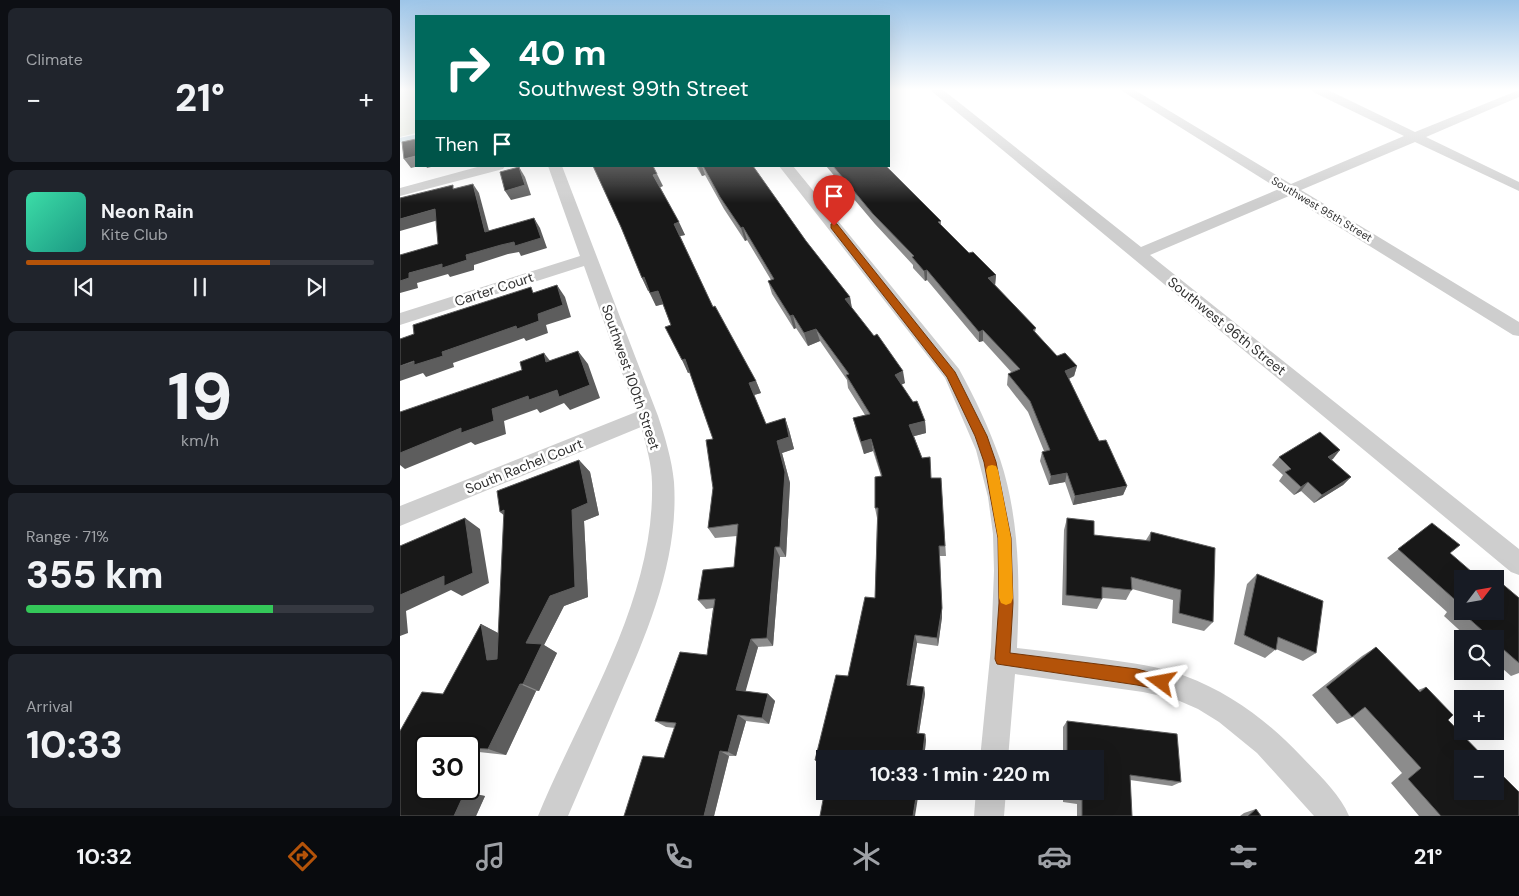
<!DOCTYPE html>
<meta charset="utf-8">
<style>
body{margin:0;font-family:"DM Sans",sans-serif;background:#20242c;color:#f1f3f6;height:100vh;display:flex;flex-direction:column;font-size:19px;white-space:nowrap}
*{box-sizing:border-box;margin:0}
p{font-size:16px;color:#9ea1a6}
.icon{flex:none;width:28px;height:28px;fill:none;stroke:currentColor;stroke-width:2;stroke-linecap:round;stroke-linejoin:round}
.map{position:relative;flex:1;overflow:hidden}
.panel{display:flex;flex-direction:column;gap:8px;padding:8px;background:#0d0f14;width:400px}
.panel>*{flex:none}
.hud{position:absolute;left:15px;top:15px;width:475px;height:152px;border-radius:0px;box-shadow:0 5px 20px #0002;background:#00695c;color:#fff;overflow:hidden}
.needle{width:32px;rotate:59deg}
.controls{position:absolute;left:1054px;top:570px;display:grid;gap:10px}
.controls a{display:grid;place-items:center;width:50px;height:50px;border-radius:0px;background:#171b24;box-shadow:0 5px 20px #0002;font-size:25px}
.speed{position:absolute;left:15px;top:735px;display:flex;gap:10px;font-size:25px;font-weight:700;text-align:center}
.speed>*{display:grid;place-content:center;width:65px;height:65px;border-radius:50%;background:#171b24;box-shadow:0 5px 20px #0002;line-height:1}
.speed .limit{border:2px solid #111;border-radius:8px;background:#fff;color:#111}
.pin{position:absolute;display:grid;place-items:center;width:42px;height:42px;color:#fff;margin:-51px -21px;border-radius:50% 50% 50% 0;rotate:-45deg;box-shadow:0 0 5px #0007}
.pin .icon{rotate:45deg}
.me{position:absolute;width:55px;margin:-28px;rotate:283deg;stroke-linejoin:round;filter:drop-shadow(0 0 4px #0008)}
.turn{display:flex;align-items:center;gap:18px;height:105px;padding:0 20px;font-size:22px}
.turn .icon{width:65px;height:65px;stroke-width:2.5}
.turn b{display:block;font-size:35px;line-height:42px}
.then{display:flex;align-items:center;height:48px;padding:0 20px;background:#0003;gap:10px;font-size:19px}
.big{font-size:38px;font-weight:800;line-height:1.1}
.panel .tile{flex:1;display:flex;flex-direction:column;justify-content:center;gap:8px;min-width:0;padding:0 18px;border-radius:8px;background:#20242c}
.panel .dial{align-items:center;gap:0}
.dial b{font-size:65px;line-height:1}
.song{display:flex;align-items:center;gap:15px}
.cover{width:60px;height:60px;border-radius:8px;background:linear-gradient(135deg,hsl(160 70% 55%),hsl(170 70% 35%))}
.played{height:5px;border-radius:2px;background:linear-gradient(90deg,#b45309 70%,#363941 70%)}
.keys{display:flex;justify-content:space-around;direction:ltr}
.heat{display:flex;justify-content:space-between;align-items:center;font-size:28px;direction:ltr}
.charge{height:8px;border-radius:4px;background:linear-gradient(90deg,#34c759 71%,#363941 0)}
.trip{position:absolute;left:416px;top:750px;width:288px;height:50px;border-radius:0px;background:#171b24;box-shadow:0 5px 20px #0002;font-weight:800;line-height:50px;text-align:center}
.tab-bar{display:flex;height:80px;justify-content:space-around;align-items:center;background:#090b0e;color:#9ea1a6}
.tab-bar .icon{width:35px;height:35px}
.tab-bar .selected{color:#b45309}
.tab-bar b{font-size:22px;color:#f1f3f6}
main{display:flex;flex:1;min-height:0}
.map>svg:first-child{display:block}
</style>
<main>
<section class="panel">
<div class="tile"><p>Climate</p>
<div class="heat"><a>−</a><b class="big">21°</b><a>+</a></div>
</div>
<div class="tile">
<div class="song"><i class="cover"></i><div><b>Neon Rain</b><p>Kite Club</p></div></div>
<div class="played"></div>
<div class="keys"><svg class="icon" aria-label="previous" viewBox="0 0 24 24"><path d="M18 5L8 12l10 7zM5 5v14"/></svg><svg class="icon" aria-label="pause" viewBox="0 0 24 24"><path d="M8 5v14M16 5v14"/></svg><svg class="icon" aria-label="next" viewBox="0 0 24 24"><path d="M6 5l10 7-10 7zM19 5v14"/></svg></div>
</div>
<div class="tile dial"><b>19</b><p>km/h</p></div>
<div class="tile"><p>Range · 71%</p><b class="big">355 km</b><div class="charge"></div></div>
<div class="tile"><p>Arrival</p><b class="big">10:33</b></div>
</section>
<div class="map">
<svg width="1119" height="816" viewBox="0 0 1119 816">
<rect width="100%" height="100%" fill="#fff"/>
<path fill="#e5e9de" d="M0,89H16V133L0,137Z"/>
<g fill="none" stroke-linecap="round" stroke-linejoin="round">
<path stroke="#cddfe7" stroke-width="4.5" d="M0,140L16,137"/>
<g fill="#cecece" fill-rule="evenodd">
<path d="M529,89H542L741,247L879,189L719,89H733L891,184L1004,136L913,92L911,89H926L1015,132L1119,90V97L1026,137L1119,182V191L1015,142L901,190L1119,322V336L1113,335L889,196L750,255L1119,549V575L1111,572Z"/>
<path d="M81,166H105L103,169L0,196V188Z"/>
<path d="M148,166H162L258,416C265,437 272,460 274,482C279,558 249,629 219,697C202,737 185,777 168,816H138C181,711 255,601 252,483C252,465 246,445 241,427L0,526V506L236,412L184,266L0,325V313L180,256Z"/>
<path d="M379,166H393L559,369C575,398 589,428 600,459C620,519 620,585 617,648C646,651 675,655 704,659C731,663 759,666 785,676C831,693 869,722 902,757C919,775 940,794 949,816H914L857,753L819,722L798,709L775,699L743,692L615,674L608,759H580L591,647L594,571L593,534L588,497L576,450L545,378Z"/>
<path d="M576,791H606L604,816H574Z"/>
</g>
</g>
<g fill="#8c8c8c">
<path d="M193,166L263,186L260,187L285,235L280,236L313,307L356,381L361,393L354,395L366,424L385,418L389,430L394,449L382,453L390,483L386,557H380L373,646L358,647L345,691L368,694L375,701L369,724L346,721L336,756H329L314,816H224L264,758L275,728L266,727L255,721L307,655L313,608L306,609L298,600L334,567L337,536L315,538L308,528L313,488V439L290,372L288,373L263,304L256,306L242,278L221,227Z"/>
<path d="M296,166H353L406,241L450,297L452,308L505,383L501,385L525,421L526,433L514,436L522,458L531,478H541L546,556H540L542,617L538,646L517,643L510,685L524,687L525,694L519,733L525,734L526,740L524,759H425V766L420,765L415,760L448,676L475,598L477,518L475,508L481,476L473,451L464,454L456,430L453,418L465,415L448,388L447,380L420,341L408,346L396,328L394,329L372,294L368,281L371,280L347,240L345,241L324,209L305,175L302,176Z"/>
<path d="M426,166H486L541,221V225L569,253L596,275L595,285L636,328L635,332L657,356L677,366L674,376L669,379L699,441L727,486L723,495L673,505L665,482L649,485L640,461L642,452L644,451L628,412L607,385L608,374L612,373L583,341L579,342L527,280L525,281L513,268V265L475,224Z"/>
<path d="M879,457L933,459H931L951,477L943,485L914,503L901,491L894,495L879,481L883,475L872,465Z"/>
<path d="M179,460L190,472L199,515L184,521L188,597L164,606L144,645L157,653L139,691H136L106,755L79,752L69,772V746H26V789H60L59,792L85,796L76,816H0L43,694L81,624L98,633Z"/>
<path d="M667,518L694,535L746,540L751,532L813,622L804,631L772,623L773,600L732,589L726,600L702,598V599L697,609L662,605L664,530Z"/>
<path d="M1032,523L1050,553L1062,611L1095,579H1088L1093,576L1119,598V673L1111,676L1095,662V639H1069L1044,616L1047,612L987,558Z"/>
<path d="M857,574L916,653L903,661L876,649L865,658L834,644L847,584Z"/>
<path d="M976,647L1018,690L1026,687L1048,720L1119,816H1019L991,783L1002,773L953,717L937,724L912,695L962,656Z"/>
<path d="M667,721L781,782L772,786L730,780L732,816H677V804L663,802V791H695V759H663V727Z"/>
<path d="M856,809L861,816H840L844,813Z"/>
</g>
<g fill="#5d5d5d">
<path d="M16,156V166H19L11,168L4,159Z"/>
<path d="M26,166H35L27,168Z"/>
<path d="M298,166H302L305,175L302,176Z"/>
<path d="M119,167L125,177L131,195L111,200L105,191Z"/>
<path d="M257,174L263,186L258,188L253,175Z"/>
<path d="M73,184L79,193L92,242L85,232Z"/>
<path d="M35,209L42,219L0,231V219Z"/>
<path d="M134,218L140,228L147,248L121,256L119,252L108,254L74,265V270L50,277L48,274L17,283L18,288L0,293V281L9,273L66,255Z"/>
<path d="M279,222L285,235L280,236L274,224Z"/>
<path d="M343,227L347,240L345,241L341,228Z"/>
<path d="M527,270V280L525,281L524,271Z"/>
<path d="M596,275L595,286L588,278Z"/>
<path d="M244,277L250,290L248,291L242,278Z"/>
<path d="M157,285L165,297L171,317L146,325L148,333L126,341L124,338L53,363L54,367L26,377L23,373L0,381V366L42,352L138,314Z"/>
<path d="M258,291L264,304L256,306L250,293Z"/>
<path d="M450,297L452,310L445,299Z"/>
<path d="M393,315L396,328L394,329L390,316Z"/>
<path d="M416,329L420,341L408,346L404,333Z"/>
<path d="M583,330V341L579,342V332Z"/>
<path d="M178,351L188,364L200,398L170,410L164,403L140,413L137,409L104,421L106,434L75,445L71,442L5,469L0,465V450L92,409Z"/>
<path d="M144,353L154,366L146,362Z"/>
<path d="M285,359L292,371L288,373L282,360Z"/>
<path d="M677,366L674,376L663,381L665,371Z"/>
<path d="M503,371L505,383L496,387L495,375Z"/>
<path d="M356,381L361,393L354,395L349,383Z"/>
<path d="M385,418L389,430L394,449L382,453L390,483L386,557L380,547L377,441Z"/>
<path d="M525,421L526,433L511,437L509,425Z"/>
<path d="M471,439L473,451L464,454L461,442Z"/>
<path d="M940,450L933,459L921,466L928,457Z"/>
<path d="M179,460L190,472L199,515L184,521L188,597L164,606L144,645L157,653L139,691L123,684L126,643L172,510Z"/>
<path d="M667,473L665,482L649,485L651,476Z"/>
<path d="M951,477L943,485L914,503L922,495Z"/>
<path d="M908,482L901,491L894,495L901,487Z"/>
<path d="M727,486L723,495L673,505L675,496Z"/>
<path d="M104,510L114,524L100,512Z"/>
<path d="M65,518L80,529L89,583L62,596L51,590L6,611L8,633L0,636V595Z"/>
<path d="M539,546L542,617L538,646L537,638Z"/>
<path d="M375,547L380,557L373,646L367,638Z"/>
<path d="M81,624L98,633L104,668L87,660Z"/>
<path d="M515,635L517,643L509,692L507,685Z"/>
<path d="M351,639L358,647L344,697L336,690Z"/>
<path d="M120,684L136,691L106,755L88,749Z"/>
<path d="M524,687L525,694L518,739L517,733Z"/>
<path d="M368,694L375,701L369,724L362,718Z"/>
<path d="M338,715L346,721L336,756L328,752Z"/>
<path d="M525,734L526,740L524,759H522Z"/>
<path d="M69,750L79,752L69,772Z"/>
<path d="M320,751L329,756L314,816H304Z"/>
<path d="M37,789H60L58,794L36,790Z"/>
<path d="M517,791H519L515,816H513Z"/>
<path d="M65,792L85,796L76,816H54Z"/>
</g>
<g fill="#181818" stroke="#5d5d5d">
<path d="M16,139V156L4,159L2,142Z"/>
<path d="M193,166H253L257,174L253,175L279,222L274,224L313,307L315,306L356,381L349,383L366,424L385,418L389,437L377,441L385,472L380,547H375L367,638L351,639L336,690L368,694L362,718L338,715L328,752L320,751L304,816H224L243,756L264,758L276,723L255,721L280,652L307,655L315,599L298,600L303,570L334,567L338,524L308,528L313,488L306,440L313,439L285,359L282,360L265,327L271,325L258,291L250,293L244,277L242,278L221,227Z"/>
<path d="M303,166H353L406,241L450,297L445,299L474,336L477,334L503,371L495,375L513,402L517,401L525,421L509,425L522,458L530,457L531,478H541L545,546H539L542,608L537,638L515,635L507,685L524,687L517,733L525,734L522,759H425V762L415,760L436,675L448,676L465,597L475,598L478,508H475V477L482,476L471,439L461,442L453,418L470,414L446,375L449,374L416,329L404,333L393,315L390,316L368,281L374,279L343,227L341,228L320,197Z"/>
<path d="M433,166H486L541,221L538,222L569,253L573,252L596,275L588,278L636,328L633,330L657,356L665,353L677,366L665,371L699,441L706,440L727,486L675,496L667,473L651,476L642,452L650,450L630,401L608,374L620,369L583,330L579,332L527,270L524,271L512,257L514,256L473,214Z"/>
<path d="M119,167L125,185L105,191L100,172Z"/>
<path d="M73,184L85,232L134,218L141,238L115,246L114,242L101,245L66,255L67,260L42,268V264L9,273V278L0,281V255L38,244L35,209L0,219V198L53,185V189Z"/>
<path d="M157,285L163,305L138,314L139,321L117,329L116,326L42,352L43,356L14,365V361L0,366V339L14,334L13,325L131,287L133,293Z"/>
<path d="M178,351L190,385L159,397L157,390L129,400L128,396L92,409L94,421L61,433V428L0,453V412L122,370L120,362L144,353L146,362Z"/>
<path d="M920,432L940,450L928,457L951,477L922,495L908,482L901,487L885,472L891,469L879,457Z"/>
<path d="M179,460L188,503L172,510L175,587L150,596L126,643L142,644L123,684H120L88,749L69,748V746H26V789H37L36,790L65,792L54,816H0V731L22,692L43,694L81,624L87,660L97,659L104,510L100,512L97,491Z"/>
<path d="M65,518L73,573L44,586V576L0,595V546Z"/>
<path d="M667,518L694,521V535L750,541L751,532L815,548L813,622L779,613L781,590L731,577L732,590L702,587V599L666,595Z"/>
<path d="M1032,523L1060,545L1050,553L1080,579H1062V611H1095V579H1090L1093,576L1119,598V663L1095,642V639H1092L1057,608L1061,605L998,549Z"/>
<path d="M857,574L923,601L916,653L878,637L876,650L844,635Z"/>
<path d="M976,647L1020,692L1026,687L1053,715L1048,720L1086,759H1062V791H1095V768L1119,792V816H1041L1008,779L1021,768L965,707L952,717L926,687Z"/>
<path d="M667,721L777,734L781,782L730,775L732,816H682V800L667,798V791H695V759H667Z"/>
<path d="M425,789V791H517L513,816H420Z"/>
<path d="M856,809L861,816H848Z"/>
</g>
<linearGradient id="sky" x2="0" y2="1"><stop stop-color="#9dc5e8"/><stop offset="0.44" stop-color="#fff"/><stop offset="1" stop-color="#fff" stop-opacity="0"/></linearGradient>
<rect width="1119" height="203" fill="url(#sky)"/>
<path fill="#b45309" stroke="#753606" d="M434,223L437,224L555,372L587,436L596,462L611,538L613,603L610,653L737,669L767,677L769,682L767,688L761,690L737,685L597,664L595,659L599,603L598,538L584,462L575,436L547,377L431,228V224Z"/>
<path fill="#f59e0b" d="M592,465L596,466L598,470L611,538L613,598L611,603L606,605L601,603L599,598L598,538L586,470L588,466Z"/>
<g text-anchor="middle" stroke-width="5" stroke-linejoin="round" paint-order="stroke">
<g font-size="11" fill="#313131" stroke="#fff">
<text transform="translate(922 209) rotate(31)" y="4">Southwest 95th Street</text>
</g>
<g font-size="14" fill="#313131" stroke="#fff">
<text transform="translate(94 289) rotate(-18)" y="5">Carter Court</text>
<text transform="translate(827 326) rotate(39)" y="5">Southwest 96th Street</text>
<text transform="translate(231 377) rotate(71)" y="5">Southwest 100th Street</text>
<text transform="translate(124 466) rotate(-22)" y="5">South Rachel Court</text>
</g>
</g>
</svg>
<div class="controls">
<a><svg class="needle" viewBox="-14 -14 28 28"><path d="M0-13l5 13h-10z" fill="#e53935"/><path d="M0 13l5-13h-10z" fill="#9ea1a6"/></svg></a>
<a><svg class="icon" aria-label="search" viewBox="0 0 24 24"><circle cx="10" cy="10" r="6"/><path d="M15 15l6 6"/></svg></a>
<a>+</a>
<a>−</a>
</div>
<div class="speed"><div class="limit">30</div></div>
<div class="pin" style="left:434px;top:226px;background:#d93025"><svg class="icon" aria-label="arrive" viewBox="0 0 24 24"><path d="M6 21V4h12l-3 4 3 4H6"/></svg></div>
<svg class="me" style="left:761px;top:682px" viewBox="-20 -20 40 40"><path d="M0-17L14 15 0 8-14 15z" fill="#b45309" stroke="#fff" stroke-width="4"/></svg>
<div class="trip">10:33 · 1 min · 220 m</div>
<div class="hud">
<div class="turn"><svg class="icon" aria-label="right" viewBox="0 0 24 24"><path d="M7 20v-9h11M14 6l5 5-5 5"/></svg><div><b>40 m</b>Southwest 99th Street</div></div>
<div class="then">Then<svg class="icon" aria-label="arrive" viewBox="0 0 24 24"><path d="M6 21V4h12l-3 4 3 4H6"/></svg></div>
</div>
</div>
</main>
<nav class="tab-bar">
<b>10:32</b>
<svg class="icon selected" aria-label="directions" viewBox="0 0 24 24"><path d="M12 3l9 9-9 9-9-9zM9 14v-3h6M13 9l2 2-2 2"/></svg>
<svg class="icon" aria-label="music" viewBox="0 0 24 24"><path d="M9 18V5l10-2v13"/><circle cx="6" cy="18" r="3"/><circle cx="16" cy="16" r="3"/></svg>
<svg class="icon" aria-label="phone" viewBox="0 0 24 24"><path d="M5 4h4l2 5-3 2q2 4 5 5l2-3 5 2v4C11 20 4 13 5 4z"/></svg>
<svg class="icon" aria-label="climate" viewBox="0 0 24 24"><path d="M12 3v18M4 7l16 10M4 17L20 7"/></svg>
<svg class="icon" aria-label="car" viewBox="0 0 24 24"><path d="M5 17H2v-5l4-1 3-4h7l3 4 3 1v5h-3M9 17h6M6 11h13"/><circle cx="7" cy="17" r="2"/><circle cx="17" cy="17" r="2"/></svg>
<svg class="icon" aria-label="filters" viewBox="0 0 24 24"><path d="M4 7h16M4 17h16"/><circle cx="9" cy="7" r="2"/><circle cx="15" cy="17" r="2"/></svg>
<b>21°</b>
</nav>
